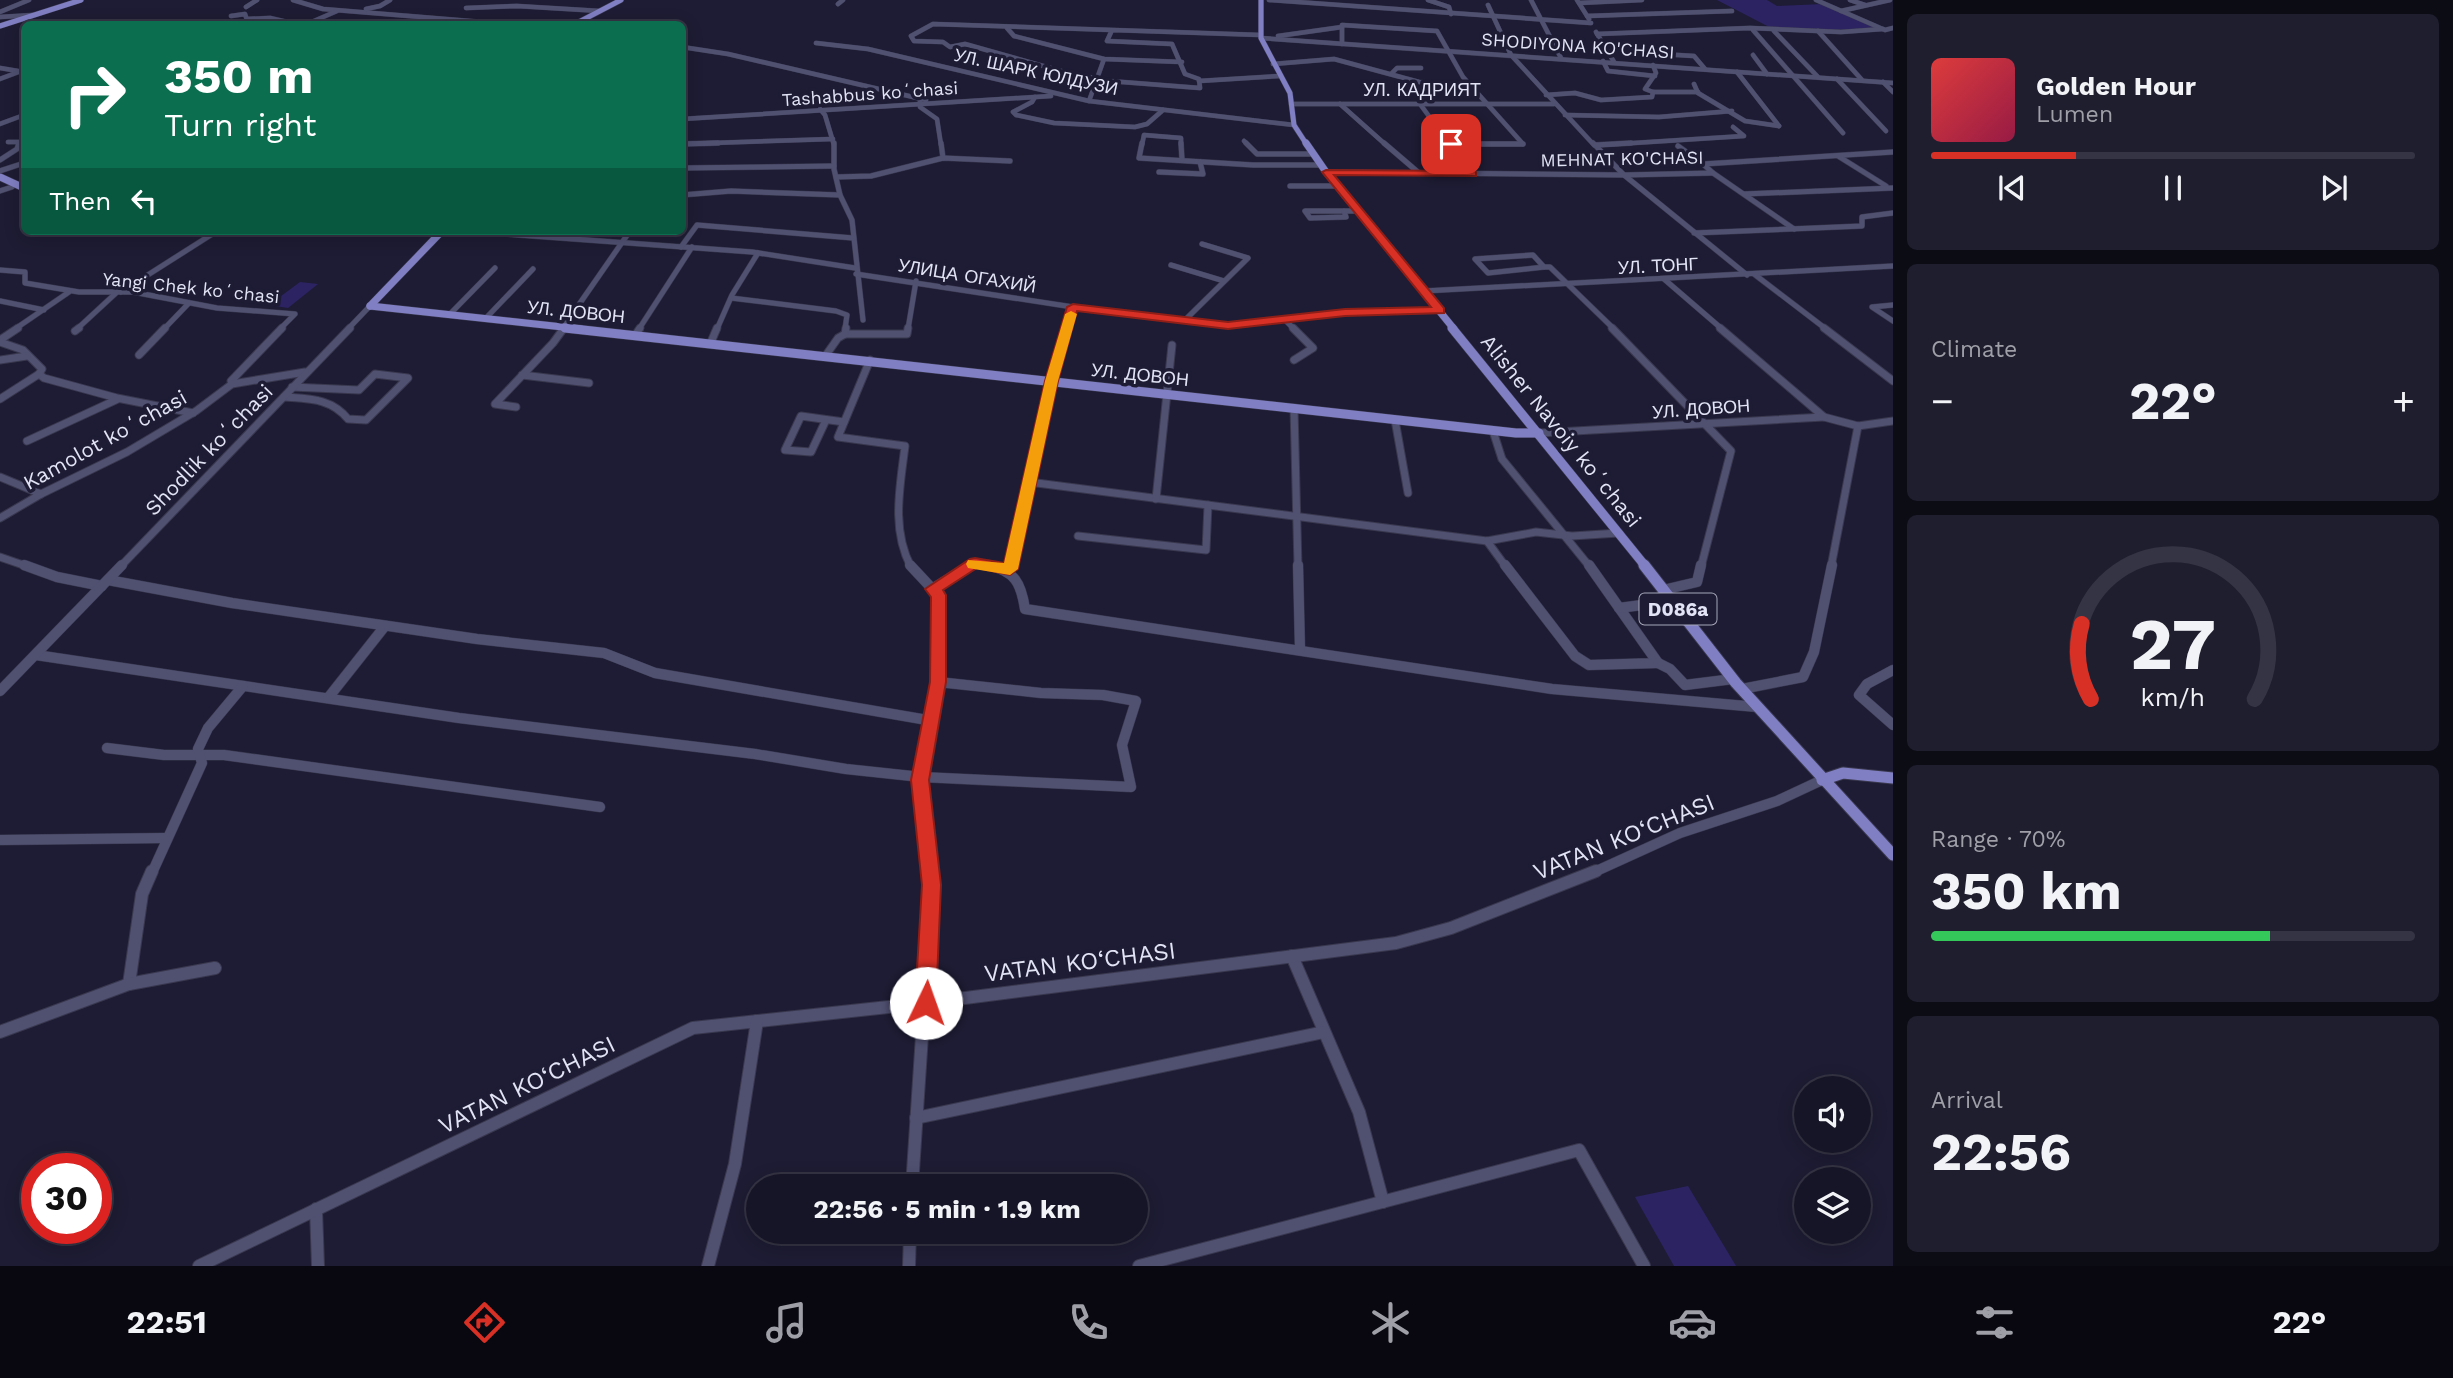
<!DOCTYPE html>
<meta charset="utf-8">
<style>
body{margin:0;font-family:"Work Sans",sans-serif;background:#1f1e2f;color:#f1f3f6;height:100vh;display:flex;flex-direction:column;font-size:26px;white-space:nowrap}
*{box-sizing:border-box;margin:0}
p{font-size:23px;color:#9e9fa7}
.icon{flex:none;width:38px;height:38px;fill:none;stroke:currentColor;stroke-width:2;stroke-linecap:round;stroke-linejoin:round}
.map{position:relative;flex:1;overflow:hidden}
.panel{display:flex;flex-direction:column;gap:14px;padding:14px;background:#0c0c15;width:560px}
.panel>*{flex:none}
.top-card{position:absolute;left:21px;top:21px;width:665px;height:214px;border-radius:10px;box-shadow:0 4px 18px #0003,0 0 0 2px #353444;background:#0b6e4f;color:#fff;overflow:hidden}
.controls{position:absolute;left:1794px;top:1076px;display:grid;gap:14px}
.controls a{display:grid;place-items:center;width:77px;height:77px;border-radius:50%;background:#161527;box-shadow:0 4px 18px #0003,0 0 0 2px #353444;font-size:35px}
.speed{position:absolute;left:21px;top:1153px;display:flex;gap:14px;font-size:35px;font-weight:700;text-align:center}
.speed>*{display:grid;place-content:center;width:91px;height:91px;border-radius:50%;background:#161527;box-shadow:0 4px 18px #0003,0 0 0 2px #353444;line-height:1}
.speed .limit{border:10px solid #d22;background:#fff;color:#111}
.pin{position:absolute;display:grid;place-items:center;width:60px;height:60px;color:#fff;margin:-30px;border-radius:14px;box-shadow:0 4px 10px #0006}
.me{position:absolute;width:77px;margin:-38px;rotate:3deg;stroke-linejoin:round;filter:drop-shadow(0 0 5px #0008)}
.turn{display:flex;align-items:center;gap:24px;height:147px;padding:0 28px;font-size:32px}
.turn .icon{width:91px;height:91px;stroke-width:2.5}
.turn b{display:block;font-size:49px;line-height:60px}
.then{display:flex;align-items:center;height:66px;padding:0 28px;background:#0003;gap:14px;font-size:26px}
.big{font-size:52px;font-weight:700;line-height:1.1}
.panel .tile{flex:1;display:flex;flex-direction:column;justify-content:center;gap:10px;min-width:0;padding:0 24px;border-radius:10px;background:#1f1e2f}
.panel .dial{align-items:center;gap:0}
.dial svg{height:182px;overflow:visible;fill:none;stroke:#353444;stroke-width:7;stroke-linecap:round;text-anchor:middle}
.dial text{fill:#f1f3f6;stroke:none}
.song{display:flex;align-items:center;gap:21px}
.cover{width:84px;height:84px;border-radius:10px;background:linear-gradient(135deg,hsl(0 70% 55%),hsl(340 70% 35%))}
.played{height:7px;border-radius:4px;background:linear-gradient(90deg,#d93025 30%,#353444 30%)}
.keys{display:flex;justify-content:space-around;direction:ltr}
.heat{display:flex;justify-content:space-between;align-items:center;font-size:38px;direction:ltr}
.charge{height:10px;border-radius:5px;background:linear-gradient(90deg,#34c759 70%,#353444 0)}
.trip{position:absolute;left:746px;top:1174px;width:402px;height:70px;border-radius:35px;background:#161527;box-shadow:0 4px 18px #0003,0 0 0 2px #353444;font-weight:700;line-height:70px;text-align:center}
.dock{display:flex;height:112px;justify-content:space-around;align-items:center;background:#090810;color:#9e9fa7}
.dock .icon{width:49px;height:49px}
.dock .current{color:#d93025}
.dock b{font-size:32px;color:#f1f3f6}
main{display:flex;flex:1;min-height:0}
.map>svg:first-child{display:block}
</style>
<main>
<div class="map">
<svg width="1893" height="1266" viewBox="0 0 1893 1266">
<rect width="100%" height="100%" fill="#1d1c34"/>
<g fill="#2c2363">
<path d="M1717,0H1767L1777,6L1823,4L1878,29L1777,31Z"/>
<path d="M300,282L318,284L288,308L269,305Z"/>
<path d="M1688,1186L1736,1266H1674L1635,1197Z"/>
</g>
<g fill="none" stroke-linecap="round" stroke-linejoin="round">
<g stroke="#39384f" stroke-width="5">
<g id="minor-far4">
<path d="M293,0L323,9L507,24"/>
<path d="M1269,0L1591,23"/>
<path d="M1428,0L1449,7L1451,14"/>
<path d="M1531,0L1561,58"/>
<path d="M1577,0L1589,19"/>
<path d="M1816,0L1885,30L1893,28"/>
<path d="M1850,0L1865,5"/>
<path d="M1579,3L1642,0"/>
<path d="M838,4L843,0"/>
<path d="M1488,5L1511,55L1594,145"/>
<path d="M246,7L257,0"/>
<path d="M466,8L517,6L600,11"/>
<path d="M366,9L380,6L390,0"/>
<path d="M1841,11L1890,0"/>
<path d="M0,12L29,0"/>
<path d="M231,16L245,14L248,23"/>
<path d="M1587,16L1732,11"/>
<path d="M0,17L33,15"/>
<path d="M247,19L270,18L296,24"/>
<path d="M307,24L337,11"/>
<path d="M1007,28L1014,36L1104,59L1182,62"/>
<path d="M1112,30L1107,41L1172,44L1185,74L1199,79L1200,88L1109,81L1068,73L965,44L950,47L943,42L914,41L911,36L933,24L1261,35"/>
<path d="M1753,30L1843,133"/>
<path d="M1774,31L1818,77"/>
<path d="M1818,31L1862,80"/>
<path d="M1596,32L1614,62"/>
<path d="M1597,34L1750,28L1841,32L1883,29"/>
<path d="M1278,36L1342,27"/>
<path d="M1261,38L1893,83"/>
<path d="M816,43L868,49L1089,101L1294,125"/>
<path d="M1342,44V25L1437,31L1463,77L1523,144"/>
<path d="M682,47L728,54L926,100"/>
<path d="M1640,49L1661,54L1694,56L1705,69"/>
<path d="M1753,55L1767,74"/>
<path d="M1603,61L1608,71L1655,76"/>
<path d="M1273,64L1334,59L1419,82L1471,86"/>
<path d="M1653,65L1656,73L1645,89L1653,92H1698"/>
<path d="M0,68L18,71"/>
<path d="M1737,72L1779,126"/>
<path d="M1391,74L1397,68H1421"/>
<path d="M0,79L24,70"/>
<path d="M1837,79L1886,131"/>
<path d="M1199,81L1280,76"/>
<path d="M1883,82L1893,92"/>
<path d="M1694,84L1698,93L1745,121L1779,126"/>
<path d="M1546,95L1575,93L1601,100L1652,97L1653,92"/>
<path d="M1035,97L1032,102L1013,112L1016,115L1054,123L1135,127L1147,124L1163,110"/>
<path d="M920,100V107L937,119L941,145"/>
<path d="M1089,101L1104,59"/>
<path d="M1291,104H1554"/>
<path d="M1340,104L1386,145"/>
<path d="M1420,104L1450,145"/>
<path d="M820,109L825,115L834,145"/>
<path d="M1565,115L1659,117L1732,111"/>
<path d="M682,119L1051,96"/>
<path d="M0,124L24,115"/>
<path d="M1244,141L1248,145"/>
<path d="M8,142H19"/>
<path d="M682,144L833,139"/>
<path d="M1451,144H1523"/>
<path d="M18,145L24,142"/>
<path d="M1142,145L1144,135L1181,138V145"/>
<path d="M1602,145L1744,136L1733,127"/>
</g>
</g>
<g stroke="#39384f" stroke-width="6">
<g id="minor-far3">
<path d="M834,143V169L840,195L852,220L863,320"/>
<path d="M941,143L943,158"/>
<path d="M1142,143L1139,158L1253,165H1321"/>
<path d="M1181,143L1182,160"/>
<path d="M1246,143L1257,154H1314"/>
<path d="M1384,143L1419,173"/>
<path d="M1449,143L1472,174"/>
<path d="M1593,143L1624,175L1747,275"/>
<path d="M682,144L718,143"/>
<path d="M1451,144H1523"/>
<path d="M1595,145L1631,143"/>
<path d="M1678,146L1703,164"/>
<path d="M1838,156L1886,186"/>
<path d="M0,160L17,149L19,143"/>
<path d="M682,168L834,166"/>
<path d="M0,171L24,163"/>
<path d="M1159,172L1203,174L1200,162"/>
<path d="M1326,172L1624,175L1713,173L1703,164L1893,152"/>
<path d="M1713,173L1794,229"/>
<path d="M836,177L871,176L943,158L1010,161"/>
<path d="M1290,186H1338"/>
<path d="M0,191L12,187"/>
<path d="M1744,194L1893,188"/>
<path d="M682,195L731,191L840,195"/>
<path d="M1305,211H1344L1346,217L1310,218Z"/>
<path d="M1344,211H1358"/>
<path d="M464,231L752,252L855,268"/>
<path d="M1694,233L1862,226V217L1893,213"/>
<path d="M681,247L697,225L853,238"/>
<path d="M1533,255L1544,267L1488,273L1475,259Z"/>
<path d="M1171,265L1224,281"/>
<path d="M1544,267H1550L1614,329"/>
<path d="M0,270L25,272V283L79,292H133L217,308L295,314L280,329"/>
<path d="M856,274L1073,307L1228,325L1345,313L1440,311"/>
<path d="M1754,274L1826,329"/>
<path d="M1664,279L1722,329"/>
<path d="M1424,291L1893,266"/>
<path d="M121,292L217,231"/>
<path d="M731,298L836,311L847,315L845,329"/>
<path d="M0,301L44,310"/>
<path d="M1893,305L1872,307L1893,321"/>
<path d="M450,314L495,268"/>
<path d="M486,318L533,269"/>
<path d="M1285,320L1294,329"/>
<path d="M1184,321L1248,258L1202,244"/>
<path d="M15,329L69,292"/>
<path d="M77,329L116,293"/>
<path d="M164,329L189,303"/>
<path d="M348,329L370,306"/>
<path d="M562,329L630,231"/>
<path d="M639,329L692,247"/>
<path d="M717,329L732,295L758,253"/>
<path d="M908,329L916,281"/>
<path d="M1067,329L1073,307"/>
</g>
</g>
<g stroke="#39384f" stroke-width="9">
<g id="minor-far2">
<path d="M846,328L845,334H907L908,328"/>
<path d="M1293,328L1313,348L1294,360"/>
<path d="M1612,328L1731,451L1701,567"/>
<path d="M1824,328L1893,381"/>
<path d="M75,331L79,328"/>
<path d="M636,334L640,328"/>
<path d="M0,340L18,328"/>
<path d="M0,342L23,350L42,369L39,374L44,378L117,398L193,413"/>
<path d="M711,342L717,328"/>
<path d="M139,355L165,328"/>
<path d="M826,355L838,338L845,334"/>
<path d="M0,360L27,356"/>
<path d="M870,360L838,437L905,446C900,487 891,529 911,567"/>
<path d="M522,375L589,383"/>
<path d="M232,384L231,381L282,328"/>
<path d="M284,397C309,399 331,398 348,419L366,420L408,378L375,374L359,390L292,387"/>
<path d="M0,399L39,374"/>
<path d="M516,407L495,404L553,343L564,328"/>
<path d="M1294,408L1298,567"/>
<path d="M1824,417L1858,426L1831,567"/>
<path d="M826,420L811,452L785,450L801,416L844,422"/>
<path d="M1395,420L1408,493"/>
<path d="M1858,426L1893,421"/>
<path d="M1493,431L1502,459L1590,567"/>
<path d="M1539,433L1824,417L1720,328"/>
<path d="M27,441L118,399"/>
<path d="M0,477L41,494"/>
<path d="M1029,482L1487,541L1536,532L1572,536L1619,533"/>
<path d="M1156,499L1172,345"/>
<path d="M0,518L41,494L127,452L196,411L232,384L305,372"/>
<path d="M1078,536L1206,550L1208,505"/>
<path d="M1487,541L1506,567"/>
<path d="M0,557L29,567"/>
<path d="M120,567L350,328"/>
<path d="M968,567L975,563L997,567"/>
<path d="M1010,567L1052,381L1067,328"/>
</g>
</g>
<g stroke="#39384f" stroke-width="11">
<g id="minor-far1">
<path d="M24,565L57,577L102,586"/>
<path d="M910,565L938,595V682L920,780L931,873"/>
<path d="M988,565C1015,571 1021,583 1025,609L1552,689L1757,707"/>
<path d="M1298,565L1300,650"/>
<path d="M1505,565L1575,656L1589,665L1658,663L1589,565"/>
<path d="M1010,569L1011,565"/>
<path d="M108,580L232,603L477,639L604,653L655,673L933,721"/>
<path d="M932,589L971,565"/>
<path d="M1663,590L1697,582L1701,565"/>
<path d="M1619,608L1672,601"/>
<path d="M36,655L459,718L755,754L846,769L921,777L1131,787L1122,745L1136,701L1103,695L1041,693L938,682"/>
<path d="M1658,663L1670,669L1685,685L1733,679"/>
<path d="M1893,670L1867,684L1859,695L1893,725"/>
<path d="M1742,689L1803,677L1814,652L1832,565"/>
<path d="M0,691L122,565"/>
<path d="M328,698L385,626"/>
<path d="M107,748L164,755H224L600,807"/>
<path d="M0,840L166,838"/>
<path d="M152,873L202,763L198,749L208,728L243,686"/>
<path d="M1592,873L1680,833L1777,801L1822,780"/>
</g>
</g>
<g stroke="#39384f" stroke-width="14">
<g id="minor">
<path d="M1292,956L1359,1112L1383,1202"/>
<path d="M129,984L142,894L152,871"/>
<path d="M0,1032L129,984L215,968"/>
<path d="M916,1118L1324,1032"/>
<path d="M912,1186L932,885L930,871"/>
<path d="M316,1209L318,1266"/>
<path d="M199,1266L693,1028L926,1003L1396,943L1451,928L1596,871"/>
<path d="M708,1266L735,1164L757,1021"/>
<path d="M909,1266L910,1232"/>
<path d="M1139,1266L1579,1150L1644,1266"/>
</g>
</g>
<g stroke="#39384f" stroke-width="6">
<g id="major-far3">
<path d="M1261,0V38L1290,93L1294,125L1307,145"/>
<path d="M575,24L621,0"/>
<path d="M0,26L81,0"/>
</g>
</g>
<g stroke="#39384f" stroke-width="8">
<g id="major-far2">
<path d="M1306,143L1326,172L1454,329"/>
<path d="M0,177L24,188"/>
<path d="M370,306L581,329"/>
<path d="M370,306L442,231"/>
</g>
</g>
<g stroke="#39384f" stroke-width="10">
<g id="major-far1">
<path d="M565,328L1516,433H1539"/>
<path d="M1452,328L1646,567"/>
</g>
</g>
<g stroke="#39384f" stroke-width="13">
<g id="major">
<path d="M1644,565L1736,683L1893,855"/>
<path d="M1822,780L1843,773L1893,778"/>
</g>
</g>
<use href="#minor-far4" stroke="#505071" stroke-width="4.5"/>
<use href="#minor-far3" stroke="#505071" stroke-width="5"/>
<use href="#minor-far2" stroke="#505071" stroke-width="7"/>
<use href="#minor-far1" stroke="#505071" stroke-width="10"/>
<use href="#minor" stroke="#505071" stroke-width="12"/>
<use href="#major-far3" stroke="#817fc3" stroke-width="5"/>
<use href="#major-far2" stroke="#817fc3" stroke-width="7"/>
<use href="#major-far1" stroke="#817fc3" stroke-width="9"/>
<use href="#major" stroke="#817fc3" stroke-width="11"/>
</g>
<path fill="#d93025" stroke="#8d1f18" stroke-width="2" d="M1451,141L1476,172V176L1334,175L1444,308V313L1345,316L1228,329L1077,311L1058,381L1018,569L1010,575L977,568L943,590L946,595V682L929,780L941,885L936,1003L933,1010L926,1013L918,1010L915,1003L922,885L911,780L930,682L931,597L925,589L970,559L975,558L1004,563L1045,381L1067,307L1073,304L1228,322L1345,309L1431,307L1322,172L1326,170L1466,171L1447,144Z"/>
<path fill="#f59e0b" d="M1071,311L1077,314L1058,381L1018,569L1010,575L968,568L966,564L968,560L1004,563L1045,381L1065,314Z"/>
<g text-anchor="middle" stroke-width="7" stroke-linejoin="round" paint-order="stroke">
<g font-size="18" fill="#e2e3f4" stroke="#1d1c34">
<text transform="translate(1578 46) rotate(4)" y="6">SHODIYONA KO'CHASI</text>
<text transform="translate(1036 72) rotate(12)" y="6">УЛ. ШАРК ЮЛДУЗИ</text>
<text x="1422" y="96">УЛ. КАДРИЯТ</text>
<text transform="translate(870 94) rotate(-4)" y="6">Tashabbus koʻchasi</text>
<text transform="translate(1622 159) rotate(-1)" y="6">MEHNAT KO'CHASI</text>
<text transform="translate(1658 266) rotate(-3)" y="6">УЛ. ТОНГ</text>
<text transform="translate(967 276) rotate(9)" y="6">УЛИЦА ОГАХИЙ</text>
<text transform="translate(191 288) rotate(6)" y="6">Yangi Chek koʻchasi</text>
<text transform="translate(576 312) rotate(6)" y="6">УЛ. ДОВОН</text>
<text transform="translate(1140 375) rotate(6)" y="6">УЛ. ДОВОН</text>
<text transform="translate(1701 409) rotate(-4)" y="6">УЛ. ДОВОН</text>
</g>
<rect fill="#1d1c34" stroke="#a7a7ba" stroke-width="2" x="1639.5" y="593.5" width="77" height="31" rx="5"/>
<g font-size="19" font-weight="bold" fill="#e2e3f4">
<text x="1678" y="616">D086a</text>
</g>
<g font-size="21" fill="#e2e3f4" stroke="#1d1c34">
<text transform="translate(1561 431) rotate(51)" y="7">Alisher Navoiy koʻchasi</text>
<text transform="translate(105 440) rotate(-29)" y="7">Kamolot koʻchasi</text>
<text transform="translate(209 450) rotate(-46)" y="7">Shodlik koʻchasi</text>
</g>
<g font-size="24" fill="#e2e3f4" stroke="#1d1c34">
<text transform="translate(1624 837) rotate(-22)" y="8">VATAN KO‘CHASI</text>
<text transform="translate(1080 962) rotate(-7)" y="8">VATAN KO‘CHASI</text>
<text transform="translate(527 1085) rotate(-26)" y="8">VATAN KO‘CHASI</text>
</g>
</g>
</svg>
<div class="controls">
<a><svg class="icon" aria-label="sound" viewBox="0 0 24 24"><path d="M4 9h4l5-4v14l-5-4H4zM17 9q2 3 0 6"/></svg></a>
<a><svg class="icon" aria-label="layers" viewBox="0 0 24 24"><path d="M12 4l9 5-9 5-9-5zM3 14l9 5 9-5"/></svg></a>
</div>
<div class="speed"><div class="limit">30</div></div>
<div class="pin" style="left:1451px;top:144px;background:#d93025"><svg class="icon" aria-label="arrive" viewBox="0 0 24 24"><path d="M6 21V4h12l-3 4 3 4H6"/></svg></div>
<svg class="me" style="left:926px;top:1003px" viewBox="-20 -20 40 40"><circle r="19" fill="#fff"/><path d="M0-13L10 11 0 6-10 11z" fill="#d93025"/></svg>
<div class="trip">22:56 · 5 min · 1.9 km</div>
<div class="top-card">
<div class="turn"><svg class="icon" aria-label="right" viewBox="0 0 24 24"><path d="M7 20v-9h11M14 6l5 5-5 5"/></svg><div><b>350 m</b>Turn right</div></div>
<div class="then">Then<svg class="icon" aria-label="left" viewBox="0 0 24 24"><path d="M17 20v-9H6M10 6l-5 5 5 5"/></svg></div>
</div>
</div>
<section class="panel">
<div class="tile">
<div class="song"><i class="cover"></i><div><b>Golden Hour</b><p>Lumen</p></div></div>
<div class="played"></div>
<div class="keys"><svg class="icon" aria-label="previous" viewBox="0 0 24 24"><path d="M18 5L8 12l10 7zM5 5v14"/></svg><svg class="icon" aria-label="pause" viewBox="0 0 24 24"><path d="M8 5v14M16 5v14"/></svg><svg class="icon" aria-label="next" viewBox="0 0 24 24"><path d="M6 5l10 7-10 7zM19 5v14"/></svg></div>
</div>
<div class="tile"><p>Climate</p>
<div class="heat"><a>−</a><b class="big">22°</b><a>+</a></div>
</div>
<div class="tile dial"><svg viewBox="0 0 100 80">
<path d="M14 69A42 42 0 1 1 86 69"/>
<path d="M14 69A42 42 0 0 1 10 36" stroke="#d93025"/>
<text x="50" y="56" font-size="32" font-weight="700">27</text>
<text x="50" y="72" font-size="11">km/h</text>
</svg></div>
<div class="tile"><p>Range · 70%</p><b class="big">350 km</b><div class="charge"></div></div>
<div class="tile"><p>Arrival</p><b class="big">22:56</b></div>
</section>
</main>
<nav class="dock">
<b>22:51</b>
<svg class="icon current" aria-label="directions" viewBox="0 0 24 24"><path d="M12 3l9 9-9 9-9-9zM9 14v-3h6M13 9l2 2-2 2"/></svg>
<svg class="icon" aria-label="music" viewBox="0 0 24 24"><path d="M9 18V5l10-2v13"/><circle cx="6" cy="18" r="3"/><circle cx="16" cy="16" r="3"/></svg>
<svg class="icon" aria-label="phone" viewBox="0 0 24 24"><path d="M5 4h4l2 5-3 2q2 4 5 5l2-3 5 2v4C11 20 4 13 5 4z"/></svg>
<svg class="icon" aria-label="climate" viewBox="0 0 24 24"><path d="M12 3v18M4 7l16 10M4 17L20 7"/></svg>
<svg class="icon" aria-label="car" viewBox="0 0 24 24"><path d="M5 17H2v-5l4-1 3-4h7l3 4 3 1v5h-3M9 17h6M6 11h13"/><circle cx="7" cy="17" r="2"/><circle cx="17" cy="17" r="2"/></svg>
<svg class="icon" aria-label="filters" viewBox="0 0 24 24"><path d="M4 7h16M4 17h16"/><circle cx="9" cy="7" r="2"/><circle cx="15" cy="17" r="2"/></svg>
<b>22°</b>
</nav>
